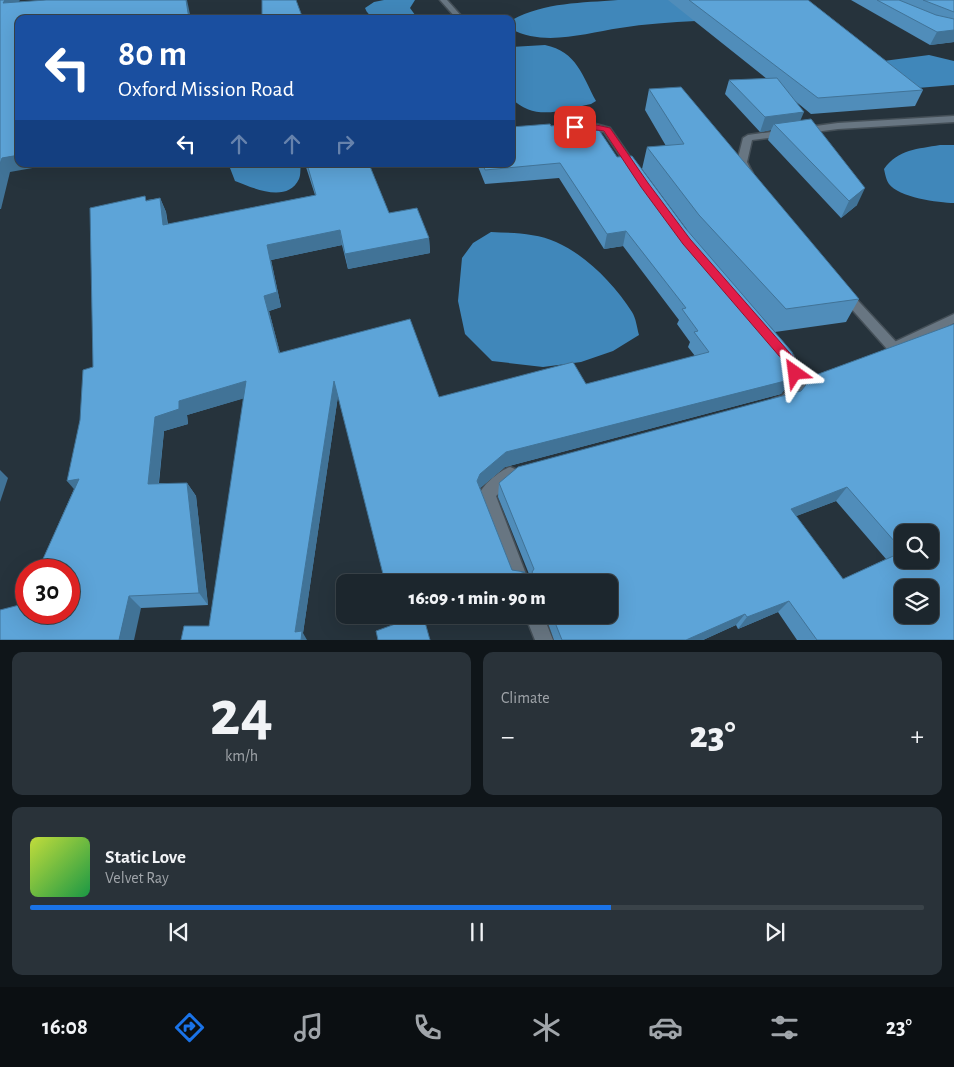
<!DOCTYPE html>
<meta charset="utf-8">
<style>
body{margin:0;font-family:"Alegreya Sans",sans-serif;background:#293239;color:#f1f3f6;height:100vh;display:flex;flex-direction:column;font-size:19px;white-space:nowrap}
*{box-sizing:border-box;margin:0}
p{font-size:16px;color:#a0a5aa}
.icon{flex:none;width:28px;height:28px;fill:none;stroke:currentColor;stroke-width:2;stroke-linecap:round;stroke-linejoin:round}
.map{position:relative;height:640px;overflow:hidden}
.panel{display:flex;flex-direction:column;gap:12px;padding:12px;background:#0f1519;flex:1}
.panel>*{flex:none}
.hud{position:absolute;left:15px;top:15px;width:500px;height:152px;border-radius:10px;box-shadow:0 5px 20px #0002,0 0 0 1px #3a4349;background:#1a4fa0;color:#fff;overflow:hidden}
.tools{position:absolute;left:894px;top:524px;display:grid;gap:10px}
.tools a{display:grid;place-items:center;width:45px;height:45px;border-radius:10px;background:#1c262d;box-shadow:0 5px 20px #0002,0 0 0 1px #3a4349;font-size:25px}
.speed{position:absolute;left:15px;top:559px;display:flex;gap:10px;font-size:25px;font-weight:700;text-align:center}
.speed>*{display:grid;place-content:center;width:65px;height:65px;border-radius:50%;background:#1c262d;box-shadow:0 5px 20px #0002,0 0 0 1px #3a4349;line-height:1}
.speed .limit{border:8px solid #d22;background:#fff;color:#111}
.pin{position:absolute;display:grid;place-items:center;width:42px;height:42px;color:#fff;margin:-21px;border-radius:10px;box-shadow:0 2px 8px #0006}
.me{position:absolute;width:55px;margin:-28px;rotate:329deg;stroke-linejoin:round;filter:drop-shadow(0 0 4px #0008)}
.turn{display:flex;align-items:center;gap:18px;height:105px;padding:0 20px;font-size:22px}
.turn .icon{width:65px;height:65px;stroke-width:2.5}
.turn b{display:block;font-size:35px;line-height:42px}
.lanes{display:flex;align-items:center;height:48px;padding:0 20px;background:#0003;justify-content:center;gap:25px;direction:ltr}
.lanes .off{opacity:.35}
.big{font-size:38px;font-weight:800;line-height:1.1}
.panel .tile{flex:1;display:flex;flex-direction:column;justify-content:center;gap:8px;min-width:0;padding:0 18px;border-radius:10px;background:#293239}
.panel .dial{align-items:center;gap:0}
.dial b{font-size:65px;line-height:1}
.song{display:flex;align-items:center;gap:15px}
.cover{width:60px;height:60px;border-radius:8px;background:linear-gradient(135deg,hsl(70 70% 55%),hsl(140 70% 35%))}
.played{height:5px;border-radius:2px;background:linear-gradient(90deg,#1a73e8 65%,#3a4349 65%)}
.keys{display:flex;justify-content:space-around;direction:ltr}
.heat{display:flex;justify-content:space-between;align-items:center;font-size:28px;direction:ltr}
.panel .tiles{flex:1;display:grid;gap:12px;grid-template-columns:1fr 1fr}
.tile:last-child{grid-column:span 2}
.trip{position:absolute;left:336px;top:574px;width:282px;height:50px;border-radius:10px;background:#1c262d;box-shadow:0 5px 20px #0002,0 0 0 1px #3a4349;font-weight:800;line-height:50px;text-align:center}
.tabs{display:flex;height:80px;justify-content:space-around;align-items:center;background:#0b0f12;color:#a0a5aa}
.tabs .icon{width:35px;height:35px}
.tabs .on{color:#1a73e8}
.tabs b{font-size:22px;color:#f1f3f6}
.map>svg:first-child{display:block}
</style>
<div class="map">
<svg width="954" height="640" viewBox="0 0 954 640">
<rect width="100%" height="100%" fill="#26333c"/>
<g fill="#4087ba">
<path d="M384,0H415L410,8L418,19C403,19 371,26 365,8L374,2Z"/>
<path d="M618,0H709L696,21C671,22 645,24 620,28C585,33 545,47 511,29L512,20C545,2 582,3 618,0Z"/>
<path d="M545,45C577,52 582,75 596,101L591,104C562,110 535,122 511,98V47Z"/>
<path d="M929,55L954,61V85L881,91L876,62Z"/>
<path d="M940,145H954V203C939,203 898,197 889,184C886,180 885,173 884,169C898,149 918,149 940,145Z"/>
<path d="M236,164H301C300,168 301,175 299,179C287,204 253,188 235,181L230,168Z"/>
<path d="M491,232C512,233 536,233 556,242C586,255 614,284 632,312C636,318 637,328 639,335L613,351L581,362L543,367L492,361L465,334L458,301L462,258L473,243Z"/>
</g>
<g fill="none" stroke-linecap="round" stroke-linejoin="round">
<g stroke="#444f57" stroke-width="3">
<g id="service">
<path d="M954,116V122L838,129L752,140L747,162L754,176L749,179L746,178L737,162L743,138L748,135L838,123Z"/>
<path d="M845,290L849,291L898,344L900,347L898,350H888L841,297L839,294Z"/>
</g>
</g>
<g stroke="#444f57" stroke-width="3">
<g id="minor">
<path d="M440,0H447L464,19H457Z"/>
<path d="M592,123L610,128L640,171L638,173H632L604,132C596,130 582,130 578,127L579,125Z"/>
<path d="M954,314V323L900,350H890L888,347L890,344Z"/>
<path d="M788,354L793,355L806,384C799,396 788,412 773,407L771,403L773,399L782,396L792,383L781,359L783,355Z"/>
<path d="M510,467L515,469L518,474L515,479L496,496L529,582H513L479,494C484,484 499,471 510,467Z"/>
<path d="M525,615H543L553,640H535Z"/>
</g>
</g>
<use href="#service" fill="#687682" fill-rule="evenodd"/>
<use href="#minor" fill="#687682" fill-rule="evenodd"/>
</g>
<g fill="#508dba" fill-rule="evenodd">
<path d="M668,0H808L923,90L915,106L811,114L794,100L800,120L857,205L841,218L768,140L771,130L760,132L725,94L729,80L767,79Z"/>
<path d="M851,0H954V42L930,45Z"/>
<path d="M649,89L859,299L846,322L775,332L740,292L798,368L790,383L781,394L505,467L480,488L512,570L524,582L338,396L303,633L209,626L244,398L187,415L188,424L164,431L159,483H187L196,496L208,605L141,608L23,604L74,489L93,367L147,200L160,198L166,212L168,224L315,195L305,164H369L389,213L429,238L430,253L348,269L342,245L271,260L281,307L269,311L280,353L439,397L586,384L695,356L688,347L690,342L677,324L679,320L623,246L604,249L559,178L485,184L477,164H511L551,126L617,157L688,231L642,169L647,147L666,146L645,110Z"/>
<path d="M954,324V640H797L778,612L738,629L736,625L703,640H554L545,615H610V582H530L531,579L498,497L499,483L518,467L801,391L813,376ZM836,501L886,559L843,579L796,516ZM902,532H930V560H902ZM902,588H930V615H902Z"/>
</g>
<g fill="#417397">
<path d="M5,0H20L9,15L3,3Z"/>
<path d="M186,0H187L191,19H189Z"/>
<path d="M954,30V42L930,45L937,32Z"/>
<path d="M804,112L798,126L774,124L771,130L760,132L765,117Z"/>
<path d="M19,155V164H55L10,172L1,209H0V164L2,158Z"/>
<path d="M865,188L857,205L841,218L849,201Z"/>
<path d="M160,198L166,212L169,240L163,225Z"/>
<path d="M340,230L342,245L271,260L281,307L269,311L284,368L279,353L264,296L267,245Z"/>
<path d="M626,231L623,246L604,249L607,234Z"/>
<path d="M429,238L430,253L348,269L345,254Z"/>
<path d="M798,368L790,383L781,394L505,467L480,488L477,481L480,474L506,452Z"/>
<path d="M246,381L252,396L187,415L188,424L164,431L157,498L148,484L155,417L179,401Z"/>
<path d="M334,381L338,396L303,633L307,640H299L295,632Z"/>
<path d="M0,470L8,478L0,502Z"/>
<path d="M79,479V495L67,481Z"/>
<path d="M187,483L196,496L208,605L199,593Z"/>
<path d="M847,487L836,501L781,522L791,509Z"/>
<path d="M525,572L524,582H495Z"/>
<path d="M129,596L141,608L134,640H119Z"/>
<path d="M789,601L778,612L738,629L747,617Z"/>
<path d="M745,614L736,625L703,640H686Z"/>
<path d="M404,615H438L397,630L394,618Z"/>
</g>
<g fill="#5da4d8" stroke="#417397" fill-rule="evenodd">
<path d="M0,0H5L3,3L46,0H186L189,19H19V155L2,158L0,164Z"/>
<path d="M262,0H296L303,19H262Z"/>
<path d="M689,0H808L923,90L818,98Z"/>
<path d="M877,0H899L936,15L954,19V30L937,32Z"/>
<path d="M923,0H954V12Z"/>
<path d="M777,78L804,112L765,117L729,80Z"/>
<path d="M681,87L859,299L786,309L699,215L647,147L684,144L649,89Z"/>
<path d="M811,119L865,188L849,201L774,124Z"/>
<path d="M593,121L617,157L632,156L686,229L792,352L798,368L789,380L506,452L480,474L477,481L512,570L525,572L495,582H385L334,381L295,632L302,631L301,640H181L184,626H209L246,381L179,401V409L155,417L148,484L187,483L199,593L129,596L119,640H0V610L23,604L26,597V612H69V570H38L79,479L67,481L80,420L83,370L93,367L90,208L145,196L146,201L160,198L163,225L316,195L307,164H369L389,213L417,208L429,238L345,254L340,230L267,245L277,292L264,296L279,353L410,319L439,397L573,362L586,384L709,352L694,332L698,331L682,309L686,308L626,231L607,234L560,163L485,170L483,164H511V127L550,124L551,126Z"/>
<path d="M954,324V640H817L789,601L747,617L745,614L686,640H562L552,615H610V582H537L532,572L534,569L499,483L518,467L801,391L813,376ZM847,487L902,550V532H930V560H902V552L843,579L791,509ZM902,588H930V615H902Z"/>
<path d="M394,615H404L394,618Z"/>
<path d="M420,615H423L430,640H378L376,631Z"/>
</g>
<path fill="#e11d48" stroke="#92132f" d="M592,124L610,128L648,183L690,239L795,359L801,373L800,376H791L786,364L683,244L641,187L604,131C595,129 576,131 571,127L575,125Z"/>
</svg>
<div class="tools">
<a><svg class="icon" aria-label="search" viewBox="0 0 24 24"><circle cx="10" cy="10" r="6"/><path d="M15 15l6 6"/></svg></a>
<a><svg class="icon" aria-label="layers" viewBox="0 0 24 24"><path d="M12 4l9 5-9 5-9-5zM3 14l9 5 9-5"/></svg></a>
</div>
<div class="speed"><div class="limit">30</div></div>
<div class="pin" style="left:575px;top:127px;background:#d93025"><svg class="icon" aria-label="arrive" viewBox="0 0 24 24"><path d="M6 21V4h12l-3 4 3 4H6"/></svg></div>
<svg class="me" style="left:795px;top:373px" viewBox="-20 -20 40 40"><path d="M0-17L14 15 0 8-14 15z" fill="#e11d48" stroke="#fff" stroke-width="4"/></svg>
<div class="trip">16:09 · 1 min · 90 m</div>
<div class="hud">
<div class="turn"><svg class="icon" aria-label="left" viewBox="0 0 24 24"><path d="M17 20v-9H6M10 6l-5 5 5 5"/></svg><div><b>80 m</b>Oxford Mission Road</div></div>
<div class="lanes"><svg class="icon" aria-label="left" viewBox="0 0 24 24"><path d="M17 20v-9H6M10 6l-5 5 5 5"/></svg><svg class="icon off" aria-label="ahead" viewBox="0 0 24 24"><path d="M12 20V5M6 11l6-6 6 6"/></svg><svg class="icon off" aria-label="ahead" viewBox="0 0 24 24"><path d="M12 20V5M6 11l6-6 6 6"/></svg><svg class="icon off" aria-label="right" viewBox="0 0 24 24"><path d="M7 20v-9h11M14 6l5 5-5 5"/></svg></div>
</div>
</div>
<section class="panel">
<div class="tiles">
<div class="tile dial"><b>24</b><p>km/h</p></div>
<div class="tile"><p>Climate</p>
<div class="heat"><a>−</a><b class="big">23°</b><a>+</a></div>
</div>
<div class="tile">
<div class="song"><i class="cover"></i><div><b>Static Love</b><p>Velvet Ray</p></div></div>
<div class="played"></div>
<div class="keys"><svg class="icon" aria-label="previous" viewBox="0 0 24 24"><path d="M18 5L8 12l10 7zM5 5v14"/></svg><svg class="icon" aria-label="pause" viewBox="0 0 24 24"><path d="M8 5v14M16 5v14"/></svg><svg class="icon" aria-label="next" viewBox="0 0 24 24"><path d="M6 5l10 7-10 7zM19 5v14"/></svg></div>
</div>
</div>
</section>
<nav class="tabs">
<b>16:08</b>
<svg class="icon on" aria-label="directions" viewBox="0 0 24 24"><path d="M12 3l9 9-9 9-9-9zM9 14v-3h6M13 9l2 2-2 2"/></svg>
<svg class="icon" aria-label="music" viewBox="0 0 24 24"><path d="M9 18V5l10-2v13"/><circle cx="6" cy="18" r="3"/><circle cx="16" cy="16" r="3"/></svg>
<svg class="icon" aria-label="phone" viewBox="0 0 24 24"><path d="M5 4h4l2 5-3 2q2 4 5 5l2-3 5 2v4C11 20 4 13 5 4z"/></svg>
<svg class="icon" aria-label="climate" viewBox="0 0 24 24"><path d="M12 3v18M4 7l16 10M4 17L20 7"/></svg>
<svg class="icon" aria-label="car" viewBox="0 0 24 24"><path d="M5 17H2v-5l4-1 3-4h7l3 4 3 1v5h-3M9 17h6M6 11h13"/><circle cx="7" cy="17" r="2"/><circle cx="17" cy="17" r="2"/></svg>
<svg class="icon" aria-label="filters" viewBox="0 0 24 24"><path d="M4 7h16M4 17h16"/><circle cx="9" cy="7" r="2"/><circle cx="15" cy="17" r="2"/></svg>
<b>23°</b>
</nav>
